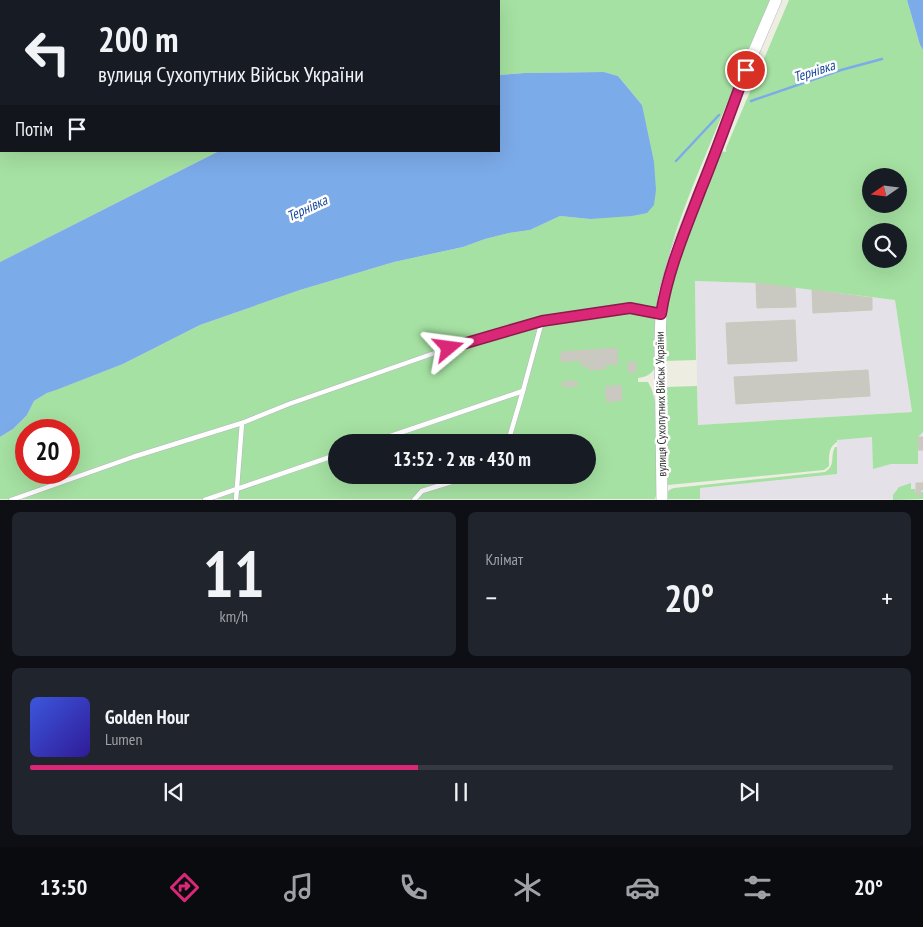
<!DOCTYPE html>
<html lang="uk">
<meta charset="utf-8">
<style>
body{margin:0;font-family:"PT Sans Narrow",sans-serif;background:#20242c;color:#f1f3f6;height:100vh;display:flex;flex-direction:column;font-size:19px;white-space:nowrap}
*{box-sizing:border-box;margin:0}
p{font-size:16px;color:#9ea1a6}
.icon{flex:none;width:28px;height:28px;fill:none;stroke:currentColor;stroke-width:2;stroke-linecap:round;stroke-linejoin:round}
.map{position:relative;height:500px;overflow:hidden}
.sheet{display:flex;flex-direction:column;gap:12px;padding:12px;background:#0d0f14;flex:1}
.sheet>*{flex:none}
.top-card{position:absolute;left:0px;top:0px;width:500px;height:152px;box-shadow:0 5px 20px #0002;background:#171b24;color:#f1f3f6;overflow:hidden}
.needle{width:32px;rotate:256deg}
.tools{position:absolute;left:862px;top:168px;display:grid;gap:10px}
.tools a{display:grid;place-items:center;width:45px;height:45px;border-radius:50%;background:#171b24;box-shadow:0 5px 20px #0002;font-size:25px}
.speed{position:absolute;left:15px;top:419px;display:flex;gap:10px;font-size:25px;font-weight:700;text-align:center}
.speed>*{display:grid;place-content:center;width:65px;height:65px;border-radius:50%;background:#171b24;box-shadow:0 5px 20px #0002;line-height:1}
.speed .limit{border:8px solid #d22;background:#fff;color:#111}
.pin{position:absolute;display:grid;place-items:center;width:42px;height:42px;color:#fff;margin:-21px;border:2px solid #fff;border-radius:50%;box-shadow:0 1px 5px #0007}
.me{position:absolute;width:55px;margin:-28px;rotate:74deg;stroke-linejoin:round;filter:drop-shadow(0 0 4px #0008)}
.turn{display:flex;align-items:center;gap:18px;height:105px;padding:0 15px;font-size:22px}
.turn .icon{width:65px;height:65px;stroke-width:2.5}
.turn b{display:block;font-size:35px;line-height:42px}
.then{display:flex;align-items:center;height:48px;padding:0 15px;background:#0003;gap:10px;font-size:19px}
.big{font-size:38px;font-weight:700;line-height:1.1}
.sheet .card{flex:1;display:flex;flex-direction:column;justify-content:center;gap:8px;min-width:0;padding:0 18px;border-radius:8px;background:#20242c}
.sheet .dial{align-items:center;gap:0}
.dial b{font-size:65px;line-height:1}
.song{display:flex;align-items:center;gap:15px}
.cover{width:60px;height:60px;border-radius:8px;background:linear-gradient(135deg,hsl(230 70% 55%),hsl(250 70% 35%))}
.played{height:5px;border-radius:2px;background:linear-gradient(90deg,#db2777 45%,#363941 45%)}
.keys{display:flex;justify-content:space-around;direction:ltr}
.heat{display:flex;justify-content:space-between;align-items:center;font-size:28px;direction:ltr}
.sheet .tiles{flex:1;display:grid;gap:12px;grid-template-columns:1fr 1fr}
.card:last-child{grid-column:span 2}
.trip{position:absolute;left:328px;top:434px;width:268px;height:50px;border-radius:25px;background:#171b24;box-shadow:0 5px 20px #0002;font-weight:700;line-height:50px;text-align:center}
.menu{display:flex;height:80px;justify-content:space-around;align-items:center;background:#090b0e;color:#9ea1a6}
.menu .icon{width:35px;height:35px}
.menu .selected{color:#db2777}
.menu b{font-size:22px;color:#f1f3f6}
.map>svg:first-child{display:block}
</style>
<div class="map">
<svg width="923" height="500" viewBox="0 0 923 500">
<rect width="100%" height="100%" fill="#eeede2"/>
<g fill="#e5e1e8">
<path d="M695,281L756,283L895,300L912,412L698,425Z"/>
<path d="M923,424V499H700V488L837,474V440Z"/>
</g>
<g fill="#a5e1a2" fill-rule="evenodd">
<path d="M0,0H770C750,48 730,96 710,144C688,197 665,252 657,310L632,307L654,314L656,316L655,368C650,375 646,377 638,378V382H648L652,390L655,402L658,490L655,499H0V437L13,429L27,415L34,401L47,393L123,364L200,325L300,290L394,262L463,247L485,239L509,233L530,230L560,216L590,219L642,105L618,76L604,72L525,73L499,75V1H1V151H219L0,262ZM26,430H69V472H26ZM336,442H586V475H336Z"/>
<path d="M789,0H907L920,45L923,50V432L918,437V464H891L873,469L872,437L837,440V442C828,447 829,457 829,466L824,470L668,485L667,484L666,387L697,386L698,425L912,412L895,300L756,283L695,281L696,360L664,361L662,342L671,280L720,151L726,152V148ZM871,176H899V204H871ZM871,231H899V259H871Z"/>
<path d="M835,447H837V474L700,488V499H666C667,493 667,490 674,488L825,472C836,466 830,456 835,447Z"/>
<path d="M911,483V489H915L916,495H921V492H923V499L893,500V495L899,487Z"/>
</g>
<g fill="#7cabe9">
<path d="M907,0H923V50L920,45Z"/>
<path d="M604,72L618,76L642,105L654,162L656,190L654,205L647,213L632,216L590,219L560,216L530,230L509,233L485,239L463,247L394,262L300,290L200,325L123,364L56,390L47,393L34,401L27,415L13,429L0,437V262L219,151H499V75L525,73Z"/>
</g>
<g fill="none" stroke-linecap="round" stroke-linejoin="round">
<g stroke="#7cabe9" stroke-width="2.5">
<path d="M751,101L841,70L882,59"/>
<path d="M676,161L719,115"/>
</g>
</g>
<g fill="#cac9c1" stroke="#cac9bb">
<path d="M756,283L795,288L796,307L757,308Z"/>
<path d="M812,290L872,298V310L813,313Z"/>
<path d="M795,320L797,361L728,364L726,323Z"/>
<path d="M617,348L618,364L605,365V369L589,370L588,366H581V360L561,362V352Z"/>
<path d="M628,362H636V372L629,373Z"/>
<path d="M868,370L870,396L736,404L734,377Z"/>
<path d="M577,381V386L563,387V382Z"/>
<path d="M621,385L622,400L607,402L605,387Z"/>
<rect x="918" y="437" width="5" height="13"/>
<path d="M916,483H923V490H920L921,495H916Z"/>
</g>
<g fill="none" stroke-linecap="round" stroke-linejoin="round">
<g stroke="#b6b5c0" stroke-width="5.5">
<g id="service">
<path d="M130,1L142,0"/>
<path d="M0,27H1"/>
<path d="M373,442L523,391L542,321"/>
<path d="M508,442L523,391"/>
<path d="M11,500L133,457L242,423L289,404L449,348L542,321L631,308L661,314"/>
<path d="M205,500L336,455"/>
<path d="M236,500L242,423"/>
<path d="M414,500L422,491L474,475"/>
</g>
</g>
<g stroke="#b6b5c0" stroke-width="12">
<path id="tertiary" d="M662,500L660,342L661,314L664,293L677,249L716,151L746,70L776,0"/>
</g>
<use href="#service" stroke="#fff" stroke-width="4.5"/>
<use href="#tertiary" stroke="#fff" stroke-width="11"/>
</g>
<g fill="none" stroke-linecap="round" stroke-linejoin="round">
<g stroke="#8e194d" stroke-width="12">
<path id="route" d="M449,348L542,321L630,308L661,314C668,270 685,231 701,189C717,150 731,110 746,70"/>
</g>
<use href="#route" stroke="#db2777" stroke-width="9"/>
</g>
<g text-anchor="middle" stroke-width="5" stroke-linejoin="round" paint-order="stroke">
<g font-size="12" fill="#2e2e2e" stroke="#fff">
<text transform="translate(661 404) rotate(-91)" y="4">вулиця Сухопутних Військ України</text>
</g>
<g font-size="14" font-style="italic" fill="#16459a" stroke="#fff">
<text transform="translate(814 71) rotate(-18)" y="5">Тернівка</text>
<text transform="translate(307 208) rotate(-25)" y="5">Тернівка</text>
</g>
</g>
</svg>
<div class="tools">
<a><svg class="needle" viewBox="-14 -14 28 28"><path d="M0-13l5 13h-10z" fill="#e53935"/><path d="M0 13l5-13h-10z" fill="#9ea1a6"/></svg></a>
<a><svg class="icon" aria-label="search" viewBox="0 0 24 24"><circle cx="10" cy="10" r="6"/><path d="M15 15l6 6"/></svg></a>
</div>
<div class="speed"><div class="limit">20</div></div>
<div class="pin" style="left:746px;top:70px;background:#d93025"><svg class="icon" aria-label="arrive" viewBox="0 0 24 24"><path d="M6 21V4h12l-3 4 3 4H6"/></svg></div>
<svg class="me" style="left:449px;top:348px" viewBox="-20 -20 40 40"><path d="M0-17L14 15 0 8-14 15z" fill="#db2777" stroke="#fff" stroke-width="4"/></svg>
<div class="trip">13:52 · 2 хв · 430 m</div>
<div class="top-card">
<div class="turn"><svg class="icon" aria-label="left" viewBox="0 0 24 24"><path d="M17 20v-9H6M10 6l-5 5 5 5"/></svg><div><b>200 m</b>вулиця Сухопутних Військ України</div></div>
<div class="then">Потім<svg class="icon" aria-label="arrive" viewBox="0 0 24 24"><path d="M6 21V4h12l-3 4 3 4H6"/></svg></div>
</div>
</div>
<section class="sheet">
<div class="tiles">
<div class="card dial"><b>11</b><p>km/h</p></div>
<div class="card"><p>Клімат</p>
<div class="heat"><a>−</a><b class="big">20°</b><a>+</a></div>
</div>
<div class="card">
<div class="song"><i class="cover"></i><div><b>Golden Hour</b><p>Lumen</p></div></div>
<div class="played"></div>
<div class="keys"><svg class="icon" aria-label="previous" viewBox="0 0 24 24"><path d="M18 5L8 12l10 7zM5 5v14"/></svg><svg class="icon" aria-label="pause" viewBox="0 0 24 24"><path d="M8 5v14M16 5v14"/></svg><svg class="icon" aria-label="next" viewBox="0 0 24 24"><path d="M6 5l10 7-10 7zM19 5v14"/></svg></div>
</div>
</div>
</section>
<nav class="menu">
<b>13:50</b>
<svg class="icon selected" aria-label="directions" viewBox="0 0 24 24"><path d="M12 3l9 9-9 9-9-9zM9 14v-3h6M13 9l2 2-2 2"/></svg>
<svg class="icon" aria-label="music" viewBox="0 0 24 24"><path d="M9 18V5l10-2v13"/><circle cx="6" cy="18" r="3"/><circle cx="16" cy="16" r="3"/></svg>
<svg class="icon" aria-label="phone" viewBox="0 0 24 24"><path d="M5 4h4l2 5-3 2q2 4 5 5l2-3 5 2v4C11 20 4 13 5 4z"/></svg>
<svg class="icon" aria-label="climate" viewBox="0 0 24 24"><path d="M12 3v18M4 7l16 10M4 17L20 7"/></svg>
<svg class="icon" aria-label="car" viewBox="0 0 24 24"><path d="M5 17H2v-5l4-1 3-4h7l3 4 3 1v5h-3M9 17h6M6 11h13"/><circle cx="7" cy="17" r="2"/><circle cx="17" cy="17" r="2"/></svg>
<svg class="icon" aria-label="filters" viewBox="0 0 24 24"><path d="M4 7h16M4 17h16"/><circle cx="9" cy="7" r="2"/><circle cx="15" cy="17" r="2"/></svg>
<b>20°</b>
</nav>
